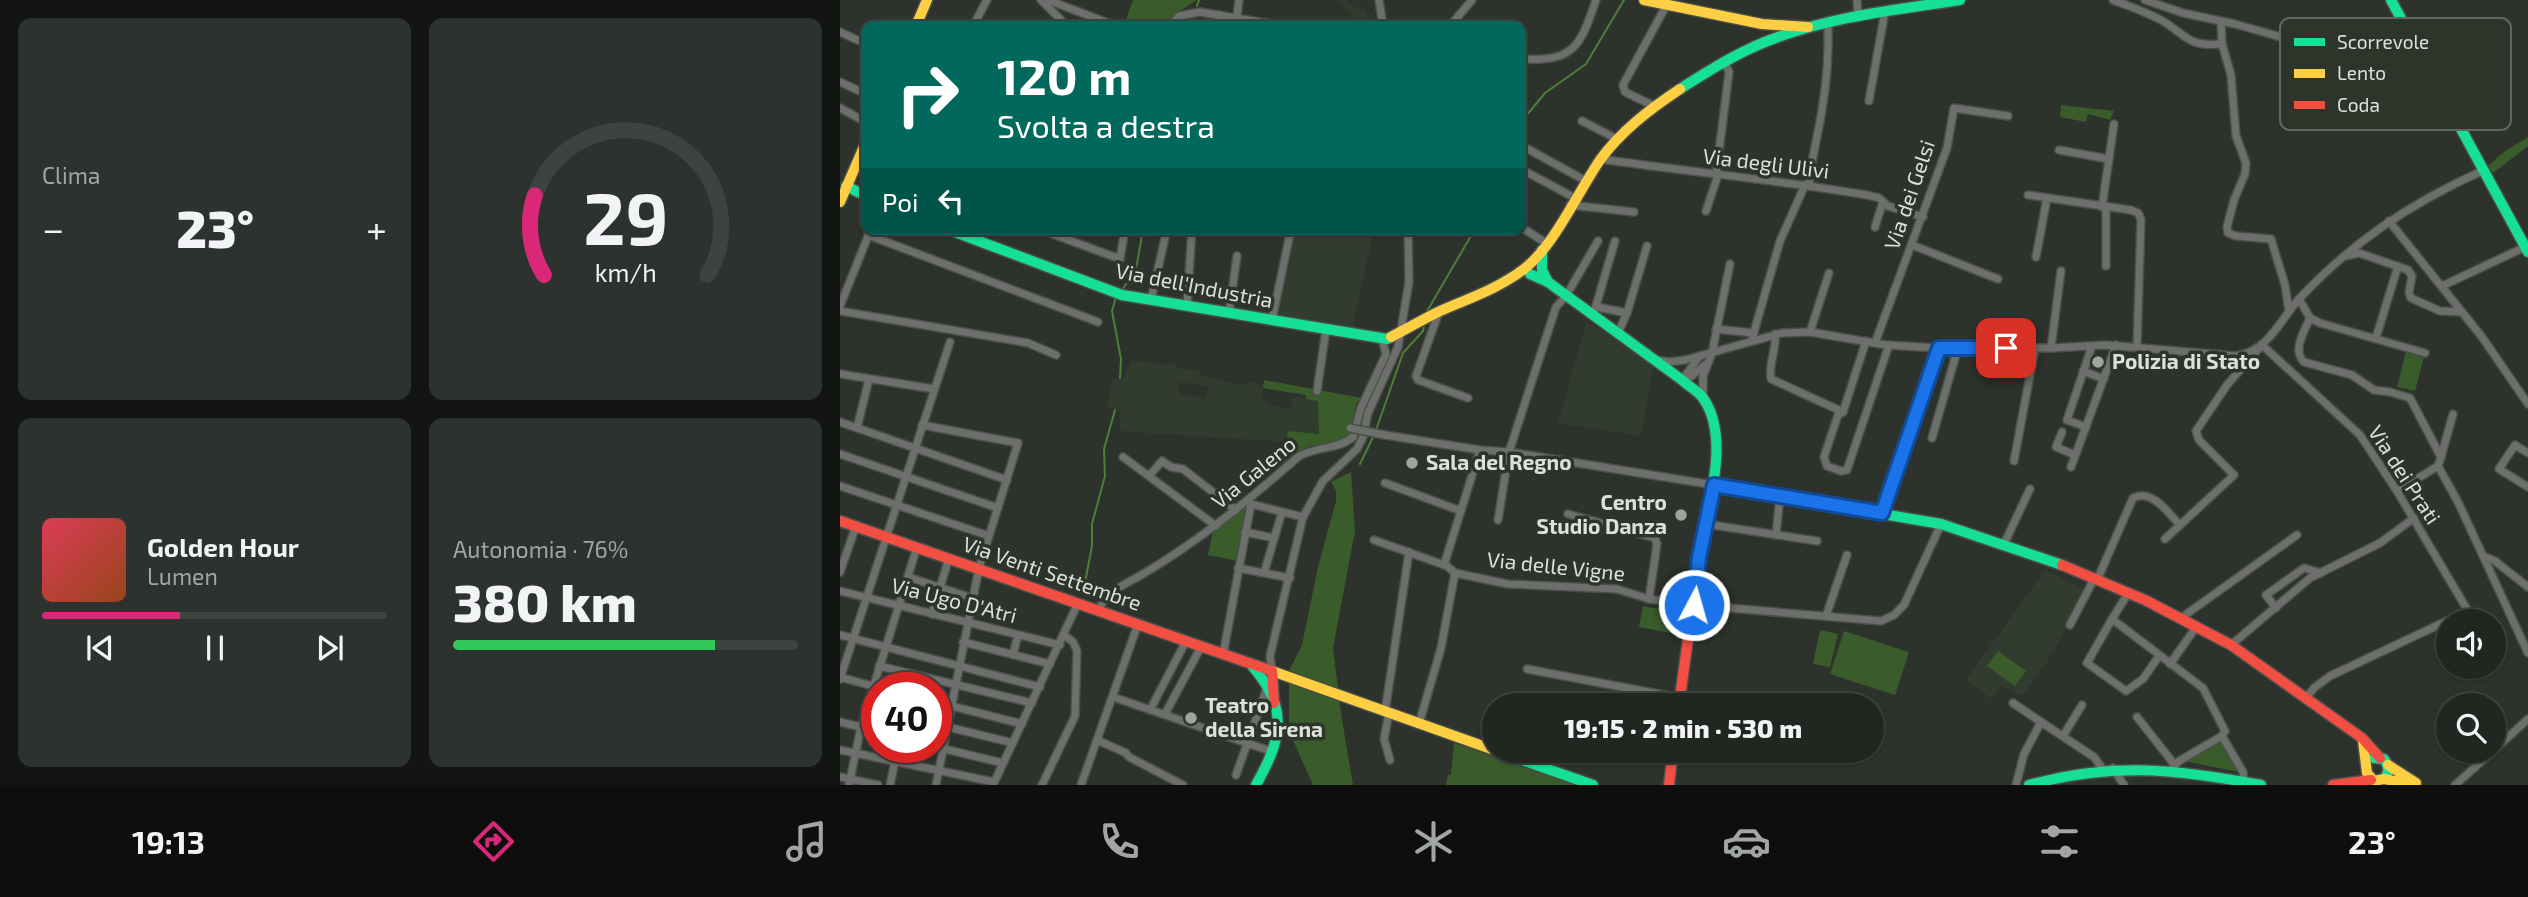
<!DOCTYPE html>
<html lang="it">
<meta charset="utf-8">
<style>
body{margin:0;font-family:"Exo 2",sans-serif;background:#2e322e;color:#f1f3f6;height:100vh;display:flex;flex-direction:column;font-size:26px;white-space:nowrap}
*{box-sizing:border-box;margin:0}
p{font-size:23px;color:#a2a5a5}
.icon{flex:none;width:38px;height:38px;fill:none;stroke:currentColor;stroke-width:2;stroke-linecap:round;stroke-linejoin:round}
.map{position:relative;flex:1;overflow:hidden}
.sheet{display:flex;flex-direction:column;gap:18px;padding:18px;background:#131512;width:840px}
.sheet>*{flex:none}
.hud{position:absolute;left:21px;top:21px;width:665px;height:214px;border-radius:14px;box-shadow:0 2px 5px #0004,0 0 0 2px #3f433f;background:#00695c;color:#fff;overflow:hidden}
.controls{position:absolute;left:1596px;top:609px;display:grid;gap:14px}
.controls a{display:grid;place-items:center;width:70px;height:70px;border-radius:50%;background:#222621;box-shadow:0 2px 5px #0004,0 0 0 2px #3f433f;font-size:35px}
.speed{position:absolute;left:21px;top:672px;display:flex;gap:14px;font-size:35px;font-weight:700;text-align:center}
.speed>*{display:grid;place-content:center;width:91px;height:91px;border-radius:50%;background:#222621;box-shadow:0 2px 5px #0004,0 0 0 2px #3f433f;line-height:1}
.speed .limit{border:10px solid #d22;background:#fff;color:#111}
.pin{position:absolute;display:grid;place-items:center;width:60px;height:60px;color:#fff;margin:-30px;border-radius:14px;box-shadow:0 4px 10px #0006}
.me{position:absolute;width:77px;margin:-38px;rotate:6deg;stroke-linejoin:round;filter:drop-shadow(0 0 5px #0008)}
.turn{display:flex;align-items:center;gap:24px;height:147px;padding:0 21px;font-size:32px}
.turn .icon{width:91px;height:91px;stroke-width:2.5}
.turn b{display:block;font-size:49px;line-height:60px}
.then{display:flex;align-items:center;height:66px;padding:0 21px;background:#0003;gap:14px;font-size:26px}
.big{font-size:52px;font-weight:800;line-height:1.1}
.sheet .card{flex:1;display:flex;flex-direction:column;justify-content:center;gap:10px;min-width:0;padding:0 24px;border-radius:14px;background:#2e322e}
.sheet .dial{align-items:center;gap:0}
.dial svg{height:182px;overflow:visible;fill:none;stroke:#3f433f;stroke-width:7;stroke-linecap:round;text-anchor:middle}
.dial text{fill:#f1f3f6;stroke:none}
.song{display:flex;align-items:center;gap:21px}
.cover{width:84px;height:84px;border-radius:10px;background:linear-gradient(135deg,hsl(350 70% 55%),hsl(20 70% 35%))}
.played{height:7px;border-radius:4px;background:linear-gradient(90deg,#db2777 40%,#3f433f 40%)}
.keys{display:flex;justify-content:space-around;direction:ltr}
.heat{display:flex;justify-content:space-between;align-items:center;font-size:38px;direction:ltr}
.charge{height:10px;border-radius:5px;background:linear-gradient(90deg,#34c759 76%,#3f433f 0)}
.sheet .tiles{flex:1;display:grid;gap:18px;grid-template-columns:repeat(2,1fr)}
.trip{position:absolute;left:642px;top:693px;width:402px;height:70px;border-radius:35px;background:#222621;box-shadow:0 2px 5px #0004,0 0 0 2px #3f433f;font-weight:800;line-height:70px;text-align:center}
.dock{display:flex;height:112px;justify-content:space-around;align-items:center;background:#0e0f0d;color:#a2a5a5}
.dock .icon{width:49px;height:49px}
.dock .active{color:#db2777}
.dock b{font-size:32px;color:#f1f3f6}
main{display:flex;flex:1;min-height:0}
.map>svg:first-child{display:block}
</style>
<main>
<section class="sheet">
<div class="tiles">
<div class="card"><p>Clima</p>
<div class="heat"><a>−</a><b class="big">23°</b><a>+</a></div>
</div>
<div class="card dial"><svg viewBox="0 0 100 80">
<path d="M14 69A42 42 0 1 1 86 69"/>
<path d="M14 69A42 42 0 0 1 10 34" stroke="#db2777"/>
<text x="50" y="56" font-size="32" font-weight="700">29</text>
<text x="50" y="72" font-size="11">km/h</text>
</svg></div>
<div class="card">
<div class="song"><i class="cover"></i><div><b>Golden Hour</b><p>Lumen</p></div></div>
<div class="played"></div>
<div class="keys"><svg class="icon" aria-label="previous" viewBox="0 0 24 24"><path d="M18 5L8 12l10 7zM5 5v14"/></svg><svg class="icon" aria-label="pause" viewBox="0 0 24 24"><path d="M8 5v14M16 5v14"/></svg><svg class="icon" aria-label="next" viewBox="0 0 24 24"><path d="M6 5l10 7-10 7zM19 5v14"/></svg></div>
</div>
<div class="card"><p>Autonomia · 76%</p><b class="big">380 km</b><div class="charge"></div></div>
</div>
</section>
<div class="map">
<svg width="1688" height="785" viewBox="0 0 1688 785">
<rect width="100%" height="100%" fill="#2e322c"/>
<g fill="#323c2e" fill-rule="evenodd">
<path d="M506,0L514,8L517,6L520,10L523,8L529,16L525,19L529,25L518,26L513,16L498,1Z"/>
<path d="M456,229H534L512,329L438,315Z"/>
<path d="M746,323L764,332L814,365L801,436L718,423Z"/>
<path d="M292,360L324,365H329L330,363H337V368L361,371L360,375L402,385L408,382L416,383L423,388L421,399L425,400V404L451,409L454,397L476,399L479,406V434L449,431L446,442L279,431L281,410L267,408L272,378L283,379ZM340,382L368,386L366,398L338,394Z"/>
<path d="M1205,570L1246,590L1213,653L1183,696L1159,685L1152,699L1126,680Z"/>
</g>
<g fill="#3a5c2b">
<path d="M293,0H357L335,14L323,26H294L285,22Z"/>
<path d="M1221,105L1274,111L1270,120L1248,114L1246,122L1220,117Z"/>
<path d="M1688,137V146L1653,173L1648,166L1661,154Z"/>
<path d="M1566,352L1584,357L1575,391L1557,387Z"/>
<path d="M424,380L522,398L516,404L511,436L503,440L469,446L443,464L448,431L479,434L478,401L466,399V395L423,388Z"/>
<path d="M511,472L515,531L493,648L502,720L513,785H473L449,731V671L462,645L478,567L496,501V491L491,482Z"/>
<path d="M404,506L407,507L398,561L368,555L373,531Z"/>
<path d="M803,606L845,614L841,635L799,627Z"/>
<path d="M980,630L998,634L990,667L973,664Z"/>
<path d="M1004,631L1069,652L1055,695L990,674Z"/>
<path d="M1158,651L1186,671L1175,686L1147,666Z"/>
<path d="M1381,742L1399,772L1344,761Z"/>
<path d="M614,743L721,779L737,785H606L608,775H611Z"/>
</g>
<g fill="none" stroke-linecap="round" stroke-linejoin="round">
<g stroke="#4e7e37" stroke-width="2">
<path d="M357,6L359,0"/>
<path d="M346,26L351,17"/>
<path d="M681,122L705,93L746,64L784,0"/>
<path d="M282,290L296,270L303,229"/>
<path d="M276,297L272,311L281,359L280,378"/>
<path d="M586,313L635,229"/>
<path d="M536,430L563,353L583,331L584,325"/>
<path d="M520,464L534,435"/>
<path d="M243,593L252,546V524L265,476L264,449L275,410"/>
</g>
<g stroke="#4a4e48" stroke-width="10">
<g id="street">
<path d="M201,0L227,26"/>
<path d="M208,0L276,26"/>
<path d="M539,0L543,26"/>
<path d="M1017,0L1018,15"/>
<path d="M1273,0C1289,6 1306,12 1321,20C1347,35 1346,47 1382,44"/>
<path d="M1305,0L1343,13L1395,24L1490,51L1479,92L1456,87"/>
<path d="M397,16L399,0"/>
<path d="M1381,21L1382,44L1391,75L1396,136L1406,163L1405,174L1394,200L1387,227L1388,233L1396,236L1431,239L1445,285L1449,311"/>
<path d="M133,26L147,0"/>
<path d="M330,26L339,16L360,12L444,26"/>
<path d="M378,26L380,15"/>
<path d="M610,26L632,0"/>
<path d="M0,32L26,44"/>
<path d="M681,59C734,62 740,47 756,0"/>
<path d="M0,82L26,94"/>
<path d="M1029,101L1045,11"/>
<path d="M814,106L785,92L783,85L827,4"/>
<path d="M0,108L26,122"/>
<path d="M742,121L777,139"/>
<path d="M686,148L746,181"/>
<path d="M1219,150L1269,159"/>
<path d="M761,159C849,172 939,180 1027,195L1039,198L1048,206L1083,217"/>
<path d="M681,169L735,198"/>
<path d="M876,175L889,72L884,61"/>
<path d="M969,186C971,159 978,136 982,110C987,81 989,52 988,22"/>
<path d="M1188,195L1291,210L1298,213L1301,219L1297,346"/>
<path d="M730,205L794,212"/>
<path d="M1262,207L1274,124"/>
<path d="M866,211L878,175"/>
<path d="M1549,221L1642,337L1688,404"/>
<path d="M681,227L706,243"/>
<path d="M1035,227L1043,202"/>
<path d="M199,229L280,259L285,229"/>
<path d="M28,235L258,322"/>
<path d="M1072,245L1158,279"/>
<path d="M1505,256L1519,253L1568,270L1572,276L1569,293L1571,298L1600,311L1622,312"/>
<path d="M1196,257L1207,198"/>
<path d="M1266,266V208"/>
<path d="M1602,286L1685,247"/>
<path d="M1459,299L1470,318L1480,323L1585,353"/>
<path d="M311,300L327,229"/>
<path d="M347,305L352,229"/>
<path d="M0,306L31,229"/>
<path d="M757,307L787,313"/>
<path d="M0,311L188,343L216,355"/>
<path d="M599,312L576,376L578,380L628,398"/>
<path d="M389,313L397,256"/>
<path d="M753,316L775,241"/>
<path d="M1470,318C1464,332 1452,350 1464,362L1512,375L1534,390L1550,392L1570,398L1601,457L1598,466"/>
<path d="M432,320L451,229"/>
<path d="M876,329L914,333"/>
<path d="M970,332L989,273"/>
<path d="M778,333L787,313L807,246"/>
<path d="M935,334C937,349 928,364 931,379L1003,412"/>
<path d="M1536,338L1558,266"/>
<path d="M912,339L940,241L965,185"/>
<path d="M1026,341L1003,412L998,415L984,457L987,466L1001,471L1007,470L1008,467L1049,345"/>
<path d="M1035,343L1107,148L1114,108L1168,116"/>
<path d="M1211,348L1221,271"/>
<path d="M817,360L829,362L845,360L942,333L970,332L1046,345L1099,348H1211L1266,345L1396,356C1428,351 1439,322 1458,300C1512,242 1571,203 1642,171"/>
<path d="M1243,371L1264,379"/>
<path d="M0,374L94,389"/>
<path d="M842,380L859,357"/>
<path d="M842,380L849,378L865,365"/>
<path d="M477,391L486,330"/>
<path d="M863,398V376L872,353L890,264"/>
<path d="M0,422L167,480"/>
<path d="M82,425L178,443L139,568L96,785"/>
<path d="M1246,427L1227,420L1252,346"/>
<path d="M17,428L29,379"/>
<path d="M1222,432L1216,447L1235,455"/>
<path d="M545,435L640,450L669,452L874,485"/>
<path d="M1092,438L1118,348"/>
<path d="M1688,453L1675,445L1659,469L1688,487"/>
<path d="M0,454L158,508"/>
<path d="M283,457L376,526"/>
<path d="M1601,457L1613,414"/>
<path d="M1174,461L1195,348"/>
<path d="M1231,467L1276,345"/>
<path d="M309,476L322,461L331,467L343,469L396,510"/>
<path d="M545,483L621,511"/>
<path d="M0,486L149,536"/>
<path d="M1557,491L1598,466L1618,502L1688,653"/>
<path d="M411,504L463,517"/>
<path d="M1042,513L1099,348"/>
<path d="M728,514L815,538L817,544L809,599"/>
<path d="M658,520L669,452L716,307L726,296L758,241"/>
<path d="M866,524L977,541"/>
<path d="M405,532L434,538"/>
<path d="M936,535L940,496"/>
<path d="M1325,539L1394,475L1359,440L1356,431L1387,385L1422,345L1520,435L1557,491L1628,611L1490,676L1474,688L1466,698"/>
<path d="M534,540L607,566L615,573"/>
<path d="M1164,544L1190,489"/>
<path d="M1643,556L1655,561L1688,587"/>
<path d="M604,565L640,450"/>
<path d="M398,568L450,578"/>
<path d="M0,572L16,526"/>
<path d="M424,573L442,512"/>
<path d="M615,573L668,584L777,589L809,599L854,605L1041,621L1054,615L1064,605L1101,524"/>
<path d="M68,577L132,598"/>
<path d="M1258,578L1293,498C1312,488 1328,513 1340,525"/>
<path d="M0,591L220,645"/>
<path d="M1289,592L1272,619L1363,688L1385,731L1382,736L1403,772L1404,782"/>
<path d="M1436,608L1426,595L1464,568L1481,573"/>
<path d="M258,611C266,591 286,584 303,574C359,541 409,500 458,457C475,446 498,450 513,437L521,408L546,354L542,339"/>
<path d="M92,614L109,558"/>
<path d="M986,616L1007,555"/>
<path d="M1341,618L1457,535"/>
<path d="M1272,619L1247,663L1286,691L1303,679L1319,656"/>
<path d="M1230,625L1255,577"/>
<path d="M0,635L200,687"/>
<path d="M123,642L210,664"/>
<path d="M1391,645L1470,578L1540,543L1574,518"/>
<path d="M173,655L178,635"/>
<path d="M383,655L411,504L408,500"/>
<path d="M1330,664L1357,626"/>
<path d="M39,666L192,703"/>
<path d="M687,669L840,698"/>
<path d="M432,671L430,656L463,517L483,481L517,449L523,437L528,413L558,347L569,282L568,229"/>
<path d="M0,677L40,688"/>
<path d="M0,679L110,342"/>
<path d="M273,697L433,752"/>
<path d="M96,702L182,724"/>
<path d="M1173,703L1201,722L1184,754L1176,785"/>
<path d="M310,710L346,641"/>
<path d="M545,712L569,552"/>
<path d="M549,713L544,739L550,760"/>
<path d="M325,714L361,647"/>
<path d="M1297,717L1334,764"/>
<path d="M0,722L37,731"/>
<path d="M1201,722L1254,757L1262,768"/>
<path d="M579,724L601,648L615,573"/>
<path d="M108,727L173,743"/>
<path d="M1223,736L1242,705"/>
<path d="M257,740L286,753L289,757L343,785"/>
<path d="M96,747L163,763"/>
<path d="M0,750L154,782"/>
<path d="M1654,750L1688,719"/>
<path d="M871,751L877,753V751"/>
<path d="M1273,768L1284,785"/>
<path d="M1331,770L1339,761L1382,736"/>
<path d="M396,775L427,688"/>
<path d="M0,777L38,785"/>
<path d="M9,785L21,727L77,547"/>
<path d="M50,785L58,747"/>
<path d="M153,785L238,603"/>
<path d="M202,785L235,716L237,651L233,642L224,635"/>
<path d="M241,785L298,624"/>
<path d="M1615,785L1653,751"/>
</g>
</g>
<g stroke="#4a4e48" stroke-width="13">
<g id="fast">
<path d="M1551,0L1688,252"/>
<path d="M840,89C867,72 895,54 925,42C987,17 1054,10 1120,0"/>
<path d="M6,186L26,196"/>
<path d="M107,229L282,295L547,339L551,337"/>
<path d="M702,250V270L708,282"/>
<path d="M690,274L708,282L842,380C848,386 858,391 863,398C886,430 874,483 867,518"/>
<path d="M874,485L1101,524L1222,565"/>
<path d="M413,667C450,710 441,740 416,785"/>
<path d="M656,751L753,785"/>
<path d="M1534,758L1544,759C1549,766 1550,772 1544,779"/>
<path d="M1189,785C1273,762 1336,769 1421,785"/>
</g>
</g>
<g stroke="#4a4e48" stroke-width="13">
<g id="slow">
<path d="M804,0L922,24L968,27"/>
<path d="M76,26L87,0"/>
<path d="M0,202L26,142"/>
<path d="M551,337C566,329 582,320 598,312C627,299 658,289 684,269C714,246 738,192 760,160C781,131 810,109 840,89"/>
<path d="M432,671L654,750"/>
<path d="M1523,741L1527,773L1534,781L1544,779L1574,785"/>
<path d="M1548,765L1576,783"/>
</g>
</g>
<g stroke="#4a4e48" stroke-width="13">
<g id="jam">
<path d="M0,521L432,671L434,703"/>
<path d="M1222,565L1305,600L1391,645L1522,738L1540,758"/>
<path d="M839,705L859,558L867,518"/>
<path d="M829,785L833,751"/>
<path d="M1493,785L1531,780"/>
</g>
</g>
<use href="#street" stroke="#6c6f6b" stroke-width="7"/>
<use href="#fast" stroke="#16e098" stroke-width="10"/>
<use href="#slow" stroke="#ffcf43" stroke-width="10"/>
<use href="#jam" stroke="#f24e42" stroke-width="10"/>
<g stroke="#4a4e48" stroke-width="10" stroke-linecap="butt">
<path id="street-bridge" d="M510,428L545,435"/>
</g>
<use href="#street-bridge" stroke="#6c6f6b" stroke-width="7"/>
</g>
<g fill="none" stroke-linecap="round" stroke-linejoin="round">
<g stroke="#114b97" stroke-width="18">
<path id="route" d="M854,605L859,558L874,485L1042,513L1099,348H1166"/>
</g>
<use href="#route" stroke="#1a73e8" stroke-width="12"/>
</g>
<g fill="#9fa49d" stroke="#2d342a" stroke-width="2.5">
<circle cx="1258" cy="362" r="7"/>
<circle cx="572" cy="463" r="7"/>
<circle cx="841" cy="515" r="7"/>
<circle cx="351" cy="718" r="7"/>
</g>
<g text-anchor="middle" stroke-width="7" stroke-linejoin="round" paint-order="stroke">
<g font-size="21" fill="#dce1da" stroke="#2d342a">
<text transform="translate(926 164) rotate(7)" y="7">Via degli Ulivi</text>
<text transform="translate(1070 195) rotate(-71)" y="7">Via dei Gelsi</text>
<text transform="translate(354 286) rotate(11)" y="7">Via dell'Industria</text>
<text transform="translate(414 473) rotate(-39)" y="7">Via Galeno</text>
<text transform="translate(1564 475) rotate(57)" y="7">Via dei Prati</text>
<text transform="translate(716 567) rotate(6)" y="7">Via delle Vigne</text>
<text transform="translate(212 574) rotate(19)" y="7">Via Venti Settembre</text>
<text transform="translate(114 601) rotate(14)" y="7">Via Ugo D'Atri</text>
</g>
<g font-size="21" font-weight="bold" fill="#dce1da" stroke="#2d342a" text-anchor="start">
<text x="1272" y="369">Polizia di Stato</text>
<text x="586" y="470">Sala del Regno</text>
<text x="827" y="510" text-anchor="end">Centro<tspan x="827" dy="24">Studio Danza</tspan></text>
<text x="365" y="713">Teatro<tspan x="365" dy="24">della Sirena</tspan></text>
</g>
</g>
<rect x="1440" y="18" width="231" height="112" rx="10" fill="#2d342a" stroke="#62685f" stroke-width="2"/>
<rect x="1454" y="38" width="31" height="8" fill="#16e098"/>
<rect x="1454" y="69" width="31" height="9" fill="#ffcf43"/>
<rect x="1454" y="101" width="31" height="8" fill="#f24e42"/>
<g font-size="19" fill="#dce1da">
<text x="1497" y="49">Scorrevole</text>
<text x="1497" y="80">Lento</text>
<text x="1497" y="112">Coda</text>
</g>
</svg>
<div class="controls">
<a><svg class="icon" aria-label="sound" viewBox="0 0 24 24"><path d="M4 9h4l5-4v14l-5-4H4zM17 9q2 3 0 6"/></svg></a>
<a><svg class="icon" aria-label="search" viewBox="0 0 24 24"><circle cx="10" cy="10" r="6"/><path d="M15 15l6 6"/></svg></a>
</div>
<div class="speed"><div class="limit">40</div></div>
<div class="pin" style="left:1166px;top:348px;background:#d93025"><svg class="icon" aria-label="arrive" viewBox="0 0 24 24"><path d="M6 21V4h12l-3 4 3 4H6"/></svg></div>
<svg class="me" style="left:854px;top:605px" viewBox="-20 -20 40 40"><circle r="17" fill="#1a73e8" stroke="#fff" stroke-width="3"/><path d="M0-11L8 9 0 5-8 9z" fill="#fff"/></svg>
<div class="trip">19:15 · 2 min · 530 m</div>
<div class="hud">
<div class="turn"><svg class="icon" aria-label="right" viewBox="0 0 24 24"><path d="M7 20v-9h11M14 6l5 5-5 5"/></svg><div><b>120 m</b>Svolta a destra</div></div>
<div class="then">Poi<svg class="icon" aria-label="left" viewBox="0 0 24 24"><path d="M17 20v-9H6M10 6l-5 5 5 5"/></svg></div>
</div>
</div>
</main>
<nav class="dock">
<b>19:13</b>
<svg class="icon active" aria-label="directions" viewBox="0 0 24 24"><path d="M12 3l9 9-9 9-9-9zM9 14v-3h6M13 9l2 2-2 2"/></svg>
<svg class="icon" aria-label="music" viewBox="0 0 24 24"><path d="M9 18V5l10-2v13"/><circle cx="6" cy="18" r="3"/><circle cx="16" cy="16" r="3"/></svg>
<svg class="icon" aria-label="phone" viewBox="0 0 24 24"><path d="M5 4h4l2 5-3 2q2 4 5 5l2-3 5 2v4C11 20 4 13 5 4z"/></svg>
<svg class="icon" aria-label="climate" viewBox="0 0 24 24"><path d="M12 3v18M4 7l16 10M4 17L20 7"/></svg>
<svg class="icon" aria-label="car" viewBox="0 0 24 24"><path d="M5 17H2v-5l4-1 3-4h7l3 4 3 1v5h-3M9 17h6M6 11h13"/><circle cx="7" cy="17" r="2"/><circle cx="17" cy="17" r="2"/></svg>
<svg class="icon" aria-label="filters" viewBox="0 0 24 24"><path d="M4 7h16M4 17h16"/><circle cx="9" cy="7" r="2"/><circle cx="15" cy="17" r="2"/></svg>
<b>23°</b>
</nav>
